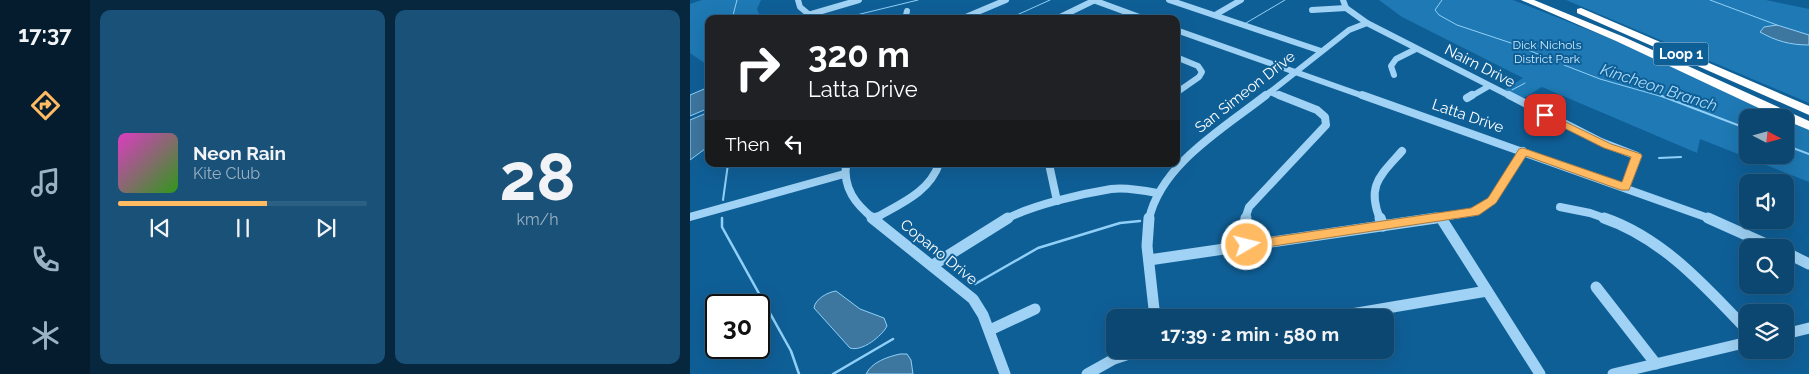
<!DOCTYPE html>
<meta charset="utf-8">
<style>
body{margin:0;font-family:Raleway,sans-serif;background:#195179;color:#f1f3f6;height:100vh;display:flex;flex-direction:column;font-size:19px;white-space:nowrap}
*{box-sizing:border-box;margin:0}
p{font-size:16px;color:#9ab2c3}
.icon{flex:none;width:28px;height:28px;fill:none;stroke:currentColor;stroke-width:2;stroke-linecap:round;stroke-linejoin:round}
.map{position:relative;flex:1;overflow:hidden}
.sheet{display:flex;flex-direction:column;gap:10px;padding:10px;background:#06273e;width:600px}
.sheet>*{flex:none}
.top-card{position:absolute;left:15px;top:15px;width:475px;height:152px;border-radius:10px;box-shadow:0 5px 20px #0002,0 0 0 1px #2b5f84;background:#202124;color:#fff;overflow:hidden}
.needle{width:32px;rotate:96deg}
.tools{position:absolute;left:1049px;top:109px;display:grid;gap:10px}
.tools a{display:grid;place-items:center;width:55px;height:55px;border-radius:10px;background:#0b4771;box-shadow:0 5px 20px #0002,0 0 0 1px #2b5f84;font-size:25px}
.speed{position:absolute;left:15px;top:294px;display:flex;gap:10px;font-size:25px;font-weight:700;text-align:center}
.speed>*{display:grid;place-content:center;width:65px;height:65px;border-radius:50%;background:#0b4771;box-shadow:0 5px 20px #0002,0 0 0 1px #2b5f84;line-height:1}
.speed .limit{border:2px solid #111;border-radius:8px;background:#fff;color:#111}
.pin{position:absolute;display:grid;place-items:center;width:42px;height:42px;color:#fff;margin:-21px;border-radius:10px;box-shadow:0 2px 8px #0006}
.me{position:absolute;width:55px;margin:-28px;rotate:82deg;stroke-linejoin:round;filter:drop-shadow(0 0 4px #0008)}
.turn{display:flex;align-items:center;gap:18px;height:105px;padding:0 20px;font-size:22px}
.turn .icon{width:65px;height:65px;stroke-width:2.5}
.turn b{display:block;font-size:35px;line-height:42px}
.then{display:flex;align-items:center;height:48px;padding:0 20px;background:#0003;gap:10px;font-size:19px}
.sheet .widget{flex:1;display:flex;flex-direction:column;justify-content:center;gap:8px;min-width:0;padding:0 18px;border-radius:10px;background:#195179}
.sheet .dial{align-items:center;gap:0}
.dial b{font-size:65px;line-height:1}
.song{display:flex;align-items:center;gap:15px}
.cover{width:60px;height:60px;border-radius:8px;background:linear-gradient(135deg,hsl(310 70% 55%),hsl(110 70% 35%))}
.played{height:5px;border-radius:2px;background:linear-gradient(90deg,#ffba62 60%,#2b5f84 60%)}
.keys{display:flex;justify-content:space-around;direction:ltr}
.sheet .tiles{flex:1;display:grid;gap:10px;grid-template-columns:repeat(2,1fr)}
.trip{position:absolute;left:416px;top:309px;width:288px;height:50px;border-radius:10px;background:#0b4771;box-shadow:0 5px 20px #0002,0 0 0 1px #2b5f84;font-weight:700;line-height:50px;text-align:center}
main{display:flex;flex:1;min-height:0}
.tabs{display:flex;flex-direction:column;width:90px;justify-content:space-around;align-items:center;background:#041c2d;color:#9ab2c3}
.tabs .icon{width:35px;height:35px}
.tabs .selected{color:#ffba62}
.tabs b{font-size:22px;color:#f1f3f6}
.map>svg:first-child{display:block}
</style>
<main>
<nav class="tabs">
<b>17:37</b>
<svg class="icon selected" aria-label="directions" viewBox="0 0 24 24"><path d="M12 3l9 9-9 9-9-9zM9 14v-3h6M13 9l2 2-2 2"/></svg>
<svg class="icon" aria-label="music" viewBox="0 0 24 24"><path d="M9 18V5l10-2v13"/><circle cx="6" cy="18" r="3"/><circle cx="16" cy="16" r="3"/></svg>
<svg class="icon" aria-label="phone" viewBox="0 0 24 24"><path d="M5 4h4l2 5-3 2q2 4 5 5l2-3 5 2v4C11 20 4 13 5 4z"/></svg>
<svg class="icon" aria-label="climate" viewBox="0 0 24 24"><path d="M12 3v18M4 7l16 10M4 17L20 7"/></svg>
</nav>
<section class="sheet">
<div class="tiles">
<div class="widget">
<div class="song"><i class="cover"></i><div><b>Neon Rain</b><p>Kite Club</p></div></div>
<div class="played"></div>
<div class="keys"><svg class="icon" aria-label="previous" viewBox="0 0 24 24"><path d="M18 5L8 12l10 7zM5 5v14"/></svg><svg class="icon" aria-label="pause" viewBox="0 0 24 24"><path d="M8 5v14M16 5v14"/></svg><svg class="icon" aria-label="next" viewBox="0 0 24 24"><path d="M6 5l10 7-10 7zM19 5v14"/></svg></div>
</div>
<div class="widget dial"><b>28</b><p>km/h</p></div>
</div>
</section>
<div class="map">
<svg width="1119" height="374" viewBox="0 0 1119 374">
<rect width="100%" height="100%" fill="#0f5f97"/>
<g fill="#1e79b4">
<path d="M12,0H71L67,9L71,19H19V66L0,53V4Z"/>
<path d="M689,0H823L929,42L1094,117L1058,118V155H1095V118L1119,129V182L1010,139L1007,153L852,87L832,99L814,90L833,78L712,17Z"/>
<path d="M876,0H1076L1119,9V103Z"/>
</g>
<g fill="#3d769e" stroke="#90d0f8">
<path d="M1087,25L1119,35V45C1100,45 1086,41 1070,32L1074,27Z"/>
<path d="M19,87V108L0,116V95Z"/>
<path d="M19,112V146L0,160V120Z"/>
<path d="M146,291L170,309L194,318L197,326C192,336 172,352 160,348L124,308C125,299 138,292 146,291Z"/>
<path d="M210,354H217L221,360L223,374H176C182,362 197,357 210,354Z"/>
</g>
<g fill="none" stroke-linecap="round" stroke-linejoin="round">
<g stroke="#90d0f8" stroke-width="1">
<path d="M752,0L745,10L749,15L767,25L824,44L855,57"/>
<path d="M1020,0L1087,25"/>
<path d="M42,19L47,0"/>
<path d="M150,19L228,0"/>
<path d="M318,19L360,0"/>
<path d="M556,23L595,0"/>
<path d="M874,65L910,79L973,97"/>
<path d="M822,90L835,83"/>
</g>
<g stroke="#90d0f8" stroke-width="2">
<path d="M969,95L1058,129"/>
<path d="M1095,145L1119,154"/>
<path d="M969,158L991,157"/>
<path d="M33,200L38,164"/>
</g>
<g stroke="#90d0f8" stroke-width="2.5">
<path d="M32,218V227L101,351L109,374"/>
<path d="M285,284L348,248L430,223L450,221"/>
<path d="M143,374L203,339"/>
</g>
<g stroke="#9fd2f4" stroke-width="6">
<path d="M108,0L110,7L122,17"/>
<path d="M403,0L455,19"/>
<path d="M479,0L631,51"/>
<path d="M653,0L656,8L677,23L822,97"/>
<path d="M622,10L656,8"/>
<path d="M217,11L216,15L219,19"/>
<path d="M118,15L169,0"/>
<path d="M525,15L551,0"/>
<path d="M271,19L316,0"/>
<path d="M366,19L405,0"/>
<path d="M486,30L676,97"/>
<path d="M486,57L508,66L512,72L509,77L486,93"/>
<path d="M704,75L701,66L706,59L726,49"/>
<path d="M580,92L592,97"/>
<path d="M574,97L659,30L677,23"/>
<path d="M780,97L799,86"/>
</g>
<g stroke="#9fd2f4" stroke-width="8">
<path d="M672,95L1021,219"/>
<path d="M819,95L911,142L947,156L935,187"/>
<path d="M777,98L782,95"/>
<path d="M156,164C153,188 165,204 184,219"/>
<path d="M359,164L367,201"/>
<path d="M870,207L900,213L917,219"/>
<path d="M0,217L154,174"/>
<path d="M751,217L752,219"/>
<path d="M184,219C209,204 239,193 249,164"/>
<path d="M316,219C343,205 390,194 421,189C435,187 452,190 467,193"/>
<path d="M459,219C471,164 534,128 576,95"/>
<path d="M555,219L559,207L636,125L635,117L627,110L589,95"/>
<path d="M690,219C676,185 691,175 712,151"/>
<path d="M738,219L784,212L802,201L833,151"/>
</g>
<g stroke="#9fd2f4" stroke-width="11">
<path d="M182,218L283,299L293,315L315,374"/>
<path d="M459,218L457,246L465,318"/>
<path d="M556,218L554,230L557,245"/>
<path d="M690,218L693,226"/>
<path d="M751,218L850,374"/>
<path d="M914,218C973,238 1016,287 1058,331"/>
<path d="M1018,218L1085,248"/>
<path d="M184,219L187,218"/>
<path d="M1095,252L1119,264"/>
<path d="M459,260L746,218"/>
<path d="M243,265L318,218"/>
<path d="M906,287L966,364"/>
<path d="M638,318L797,291"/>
<path d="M300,330L345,309"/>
<path d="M1095,334L1119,328"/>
<path d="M397,374L424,359L451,350"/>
<path d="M923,374L1058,342"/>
</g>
<g fill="#fff" fill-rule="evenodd">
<path d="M831,0H844L934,37L1119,121V130L1095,120V118H1090L926,41Z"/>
<path d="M891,8L1119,106V115L887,13V9Z"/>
</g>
</g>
<path fill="#ffba62" stroke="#a67940" d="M855,112L921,144L951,154L952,156L939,190H931L836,156L806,203L789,215L557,250L552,249L550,245L552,242L557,241L781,208L798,198L829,149L833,148L932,182L941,157L914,148L852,117V113Z"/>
<g text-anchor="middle" stroke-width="4" stroke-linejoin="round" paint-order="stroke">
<g font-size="12" fill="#c7e8fe" stroke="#0f5f97">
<text x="857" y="49">Dick Nichols<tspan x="857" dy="14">District Park</tspan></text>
</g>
<rect fill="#0f5f97" stroke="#b7cfe0" stroke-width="1" x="963.5" y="42.5" width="55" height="23" rx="4"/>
<g font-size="14" font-weight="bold" fill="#fff">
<text x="991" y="59">Loop 1</text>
</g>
<g font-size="15" fill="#fff" stroke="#0f5f97">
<text transform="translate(790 66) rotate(27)" y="5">Nairn Drive</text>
<text transform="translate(555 92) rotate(-38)" y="5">San Simeon Drive</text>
<text transform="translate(778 116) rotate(19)" y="5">Latta Drive</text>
<text transform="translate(249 252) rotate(39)" y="5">Copano Drive</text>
</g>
<g font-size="16" font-style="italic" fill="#abdcfb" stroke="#0f5f97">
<text transform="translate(969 87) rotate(18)" y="6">Kincheon Branch</text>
</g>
</g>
</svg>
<div class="tools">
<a><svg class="needle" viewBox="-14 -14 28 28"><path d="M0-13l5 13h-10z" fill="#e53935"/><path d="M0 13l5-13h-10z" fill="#9ab2c3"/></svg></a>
<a><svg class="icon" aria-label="sound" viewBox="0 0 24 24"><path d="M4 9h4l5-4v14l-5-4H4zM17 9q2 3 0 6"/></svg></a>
<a><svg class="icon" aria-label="search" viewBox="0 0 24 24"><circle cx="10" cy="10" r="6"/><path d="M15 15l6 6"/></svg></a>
<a><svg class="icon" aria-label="layers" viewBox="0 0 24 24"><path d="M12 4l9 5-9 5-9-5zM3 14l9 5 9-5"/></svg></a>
</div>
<div class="speed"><div class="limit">30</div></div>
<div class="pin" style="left:855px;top:115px;background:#d93025"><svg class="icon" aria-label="arrive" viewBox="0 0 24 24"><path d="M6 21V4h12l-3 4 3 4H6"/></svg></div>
<svg class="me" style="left:557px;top:245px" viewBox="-20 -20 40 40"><circle r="17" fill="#ffba62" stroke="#fff" stroke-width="3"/><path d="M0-11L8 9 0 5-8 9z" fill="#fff"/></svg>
<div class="trip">17:39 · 2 min · 580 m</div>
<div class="top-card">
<div class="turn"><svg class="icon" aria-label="right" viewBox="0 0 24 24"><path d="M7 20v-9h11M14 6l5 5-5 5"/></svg><div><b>320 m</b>Latta Drive</div></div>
<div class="then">Then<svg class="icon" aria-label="left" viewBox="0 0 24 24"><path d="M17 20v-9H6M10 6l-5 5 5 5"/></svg></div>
</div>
</div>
</main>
